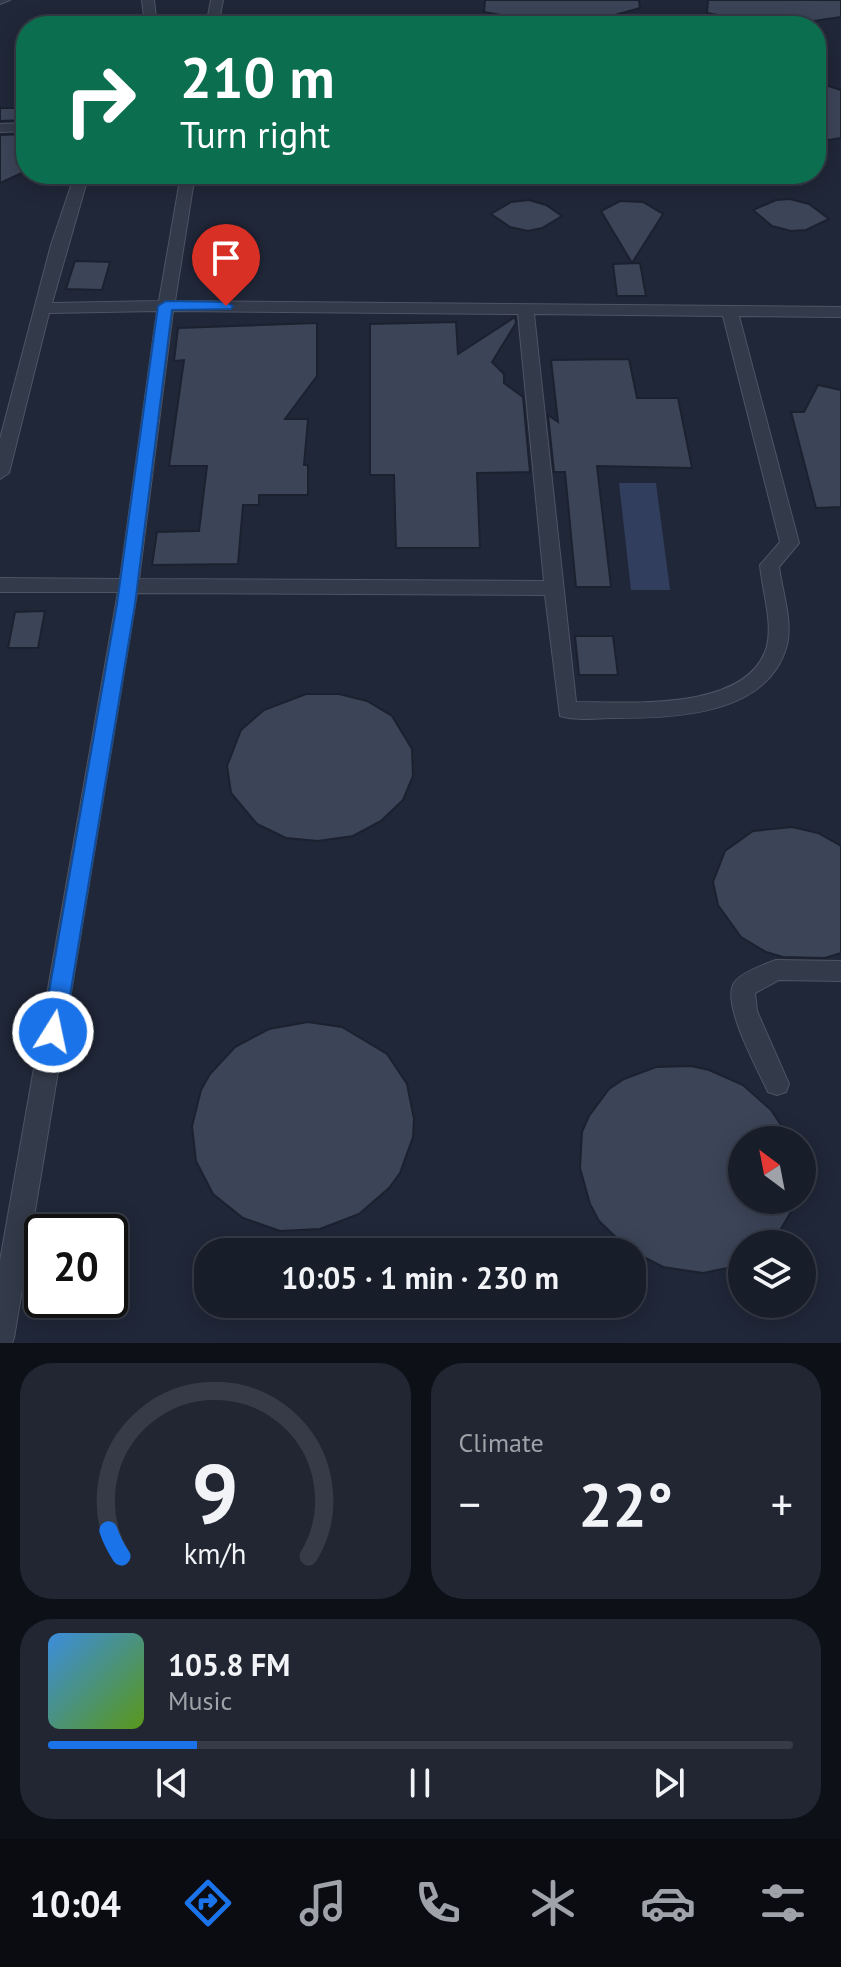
<!DOCTYPE html>
<meta charset="utf-8">
<style>
body{margin:0;font-family:"PT Sans",sans-serif;background:#212632;color:#f1f3f6;height:100vh;display:flex;flex-direction:column;font-size:30px;white-space:nowrap}
*{box-sizing:border-box;margin:0}
p{font-size:26px;color:#9fa2a8}
.icon{flex:none;width:44px;height:44px;fill:none;stroke:currentColor;stroke-width:2;stroke-linecap:round;stroke-linejoin:round}
.map{position:relative;height:1343px;overflow:hidden}
.panel{display:flex;flex-direction:column;gap:20px;padding:20px;background:#0d1017;flex:1}
.panel>*{flex:none}
.top-card{position:absolute;left:16px;top:16px;width:810px;height:168px;border-radius:32px;box-shadow:0 4px 20px #0003,0 0 0 2px #363b47;background:#0b6e4f;color:#fff;overflow:hidden}
.needle{width:52px;rotate:328deg}
.controls{position:absolute;left:728px;top:1126px;display:grid;gap:16px}
.controls a{display:grid;place-items:center;width:88px;height:88px;border-radius:50%;background:#181d2a;box-shadow:0 4px 20px #0003,0 0 0 2px #363b47;font-size:40px}
.speed{position:absolute;left:24px;top:1214px;display:flex;gap:16px;font-size:40px;font-weight:700;text-align:center}
.speed>*{display:grid;place-content:center;width:104px;height:104px;border-radius:50%;background:#181d2a;box-shadow:0 4px 20px #0003,0 0 0 2px #363b47;line-height:1}
.speed .limit{border:4px solid #111;border-radius:12px;background:#fff;color:#111}
.pin{position:absolute;display:grid;place-items:center;width:68px;height:68px;color:#fff;margin:-82px -34px;border-radius:50% 50% 50% 0;rotate:-45deg;box-shadow:0 0 8px #0007}
.pin .icon{rotate:45deg}
.me{position:absolute;width:88px;margin:-44px;rotate:10deg;stroke-linejoin:round;filter:drop-shadow(0 0 6px #0008)}
.turn{display:flex;align-items:center;gap:28px;height:168px;padding:0 32px;font-size:36px}
.turn .icon{width:104px;height:104px;stroke-width:2.5}
.turn b{display:block;font-size:56px;line-height:68px}
.big{font-size:60px;font-weight:800;line-height:1.1}
.panel .tile{flex:1;display:flex;flex-direction:column;justify-content:center;gap:12px;min-width:0;padding:0 28px;border-radius:32px;background:#212632}
.panel .dial{align-items:center;gap:0}
.dial svg{height:208px;overflow:visible;fill:none;stroke:#363b47;stroke-width:7;stroke-linecap:round;text-anchor:middle}
.dial text{fill:#f1f3f6;stroke:none}
.song{display:flex;align-items:center;gap:24px}
.cover{width:96px;height:96px;border-radius:12px;background:linear-gradient(135deg,hsl(210 70% 55%),hsl(90 70% 35%))}
.played{height:8px;border-radius:4px;background:linear-gradient(90deg,#1a73e8 20%,#363b47 20%)}
.keys{display:flex;justify-content:space-around;direction:ltr}
.heat{display:flex;justify-content:space-between;align-items:center;font-size:44px;direction:ltr}
.panel .tiles{flex:1;display:grid;gap:20px;grid-template-columns:1fr 1fr}
.tile:last-child{grid-column:span 2}
.trip{position:absolute;left:194px;top:1238px;width:452px;height:80px;border-radius:32px;background:#181d2a;box-shadow:0 4px 20px #0003,0 0 0 2px #363b47;font-weight:800;line-height:80px;text-align:center}
.menu{display:flex;height:128px;justify-content:space-around;align-items:center;background:#0a0c11;color:#9fa2a8}
.menu .icon{width:56px;height:56px}
.menu .current{color:#1a73e8}
.menu b{font-size:36px;color:#f1f3f6}
.map>svg:first-child{display:block}
</style>
<div class="map">
<svg width="841" height="1343" viewBox="0 0 841 1343">
<rect width="100%" height="100%" fill="#202738"/>
<path fill="#313e5e" d="M619,483H656L670,590H631Z"/>
<g fill="#3c4558" stroke="#1b212f" stroke-width="2">
<path d="M485,0H639L640,8L583,24L554,25L484,12Z"/>
<path d="M708,0H841V17L793,24H765L707,13Z"/>
<path d="M816,82L841,90V138L816,142Z"/>
<path d="M0,108H26V120L0,121Z"/>
<path d="M26,134V171L0,183V135Z"/>
<path d="M790,199L809,204L829,219L806,230L791,231L772,226L753,210L776,200Z"/>
<path d="M529,200L546,205L562,216L542,228L528,231L510,227L491,214L511,202Z"/>
<path d="M620,201L643,202L663,214L632,263L601,211Z"/>
<path d="M75,261L110,262L102,290L66,289Z"/>
<path d="M640,263L646,296H617L613,264Z"/>
<path d="M515,317L516,323L492,362L504,374V383L523,397L530,472L477,473L480,548H396L394,475H370V324L456,322L458,354Z"/>
<path d="M317,323V376L285,419H308L304,465H308V495H259V505H243L238,564L152,565L157,532L199,531L207,466H169L184,360L174,361L178,328Z"/>
<path d="M629,359L637,398H678L692,468L597,466L611,587H576L565,472H554L548,415L558,422L551,360Z"/>
<path d="M818,385L841,390V507L816,508L791,412H804Z"/>
<path d="M45,611L38,648H8L15,612Z"/>
<path d="M575,636H613L618,675H579Z"/>
<path d="M306,694H339L367,701L392,716L412,749L413,776L403,800L381,821L353,836L318,841L286,838L257,824L231,793L227,766L241,730L264,710Z"/>
<path d="M792,827L818,833L841,846V953L825,958L783,957L766,952L741,937L718,905L713,882L725,851L753,831Z"/>
<path d="M308,1022L342,1027L387,1054L407,1084L414,1119L413,1137L400,1173L389,1188L359,1214L320,1229L280,1231L243,1218L213,1194L196,1161L192,1126L201,1090L210,1074L235,1047L269,1029Z"/>
<path d="M691,1066L709,1070L743,1085L771,1110L791,1140H742V1200H798L772,1244H742V1265L703,1273L663,1267L628,1249L599,1221L590,1204L580,1168L582,1132L589,1116L609,1089L624,1079L656,1067Z"/>
</g>
<g fill="none" stroke-linecap="round" stroke-linejoin="round">
<g stroke="#4e5463" stroke-width="2">
<g id="lane">
<path d="M0,0H10L0,4Z"/>
<path d="M142,0H154L156,17L152,26H140L144,17Z"/>
<path d="M211,0H223L218,26H206Z"/>
<path d="M26,123V131L0,132V124Z"/>
<path d="M75,174H89L52,303L159,301L181,174H195L175,301L841,307V317L739,316L799,543L779,567C782,590 793,622 787,645C768,716 673,718 614,718C597,718 576,721 560,716L545,595L137,593L14,1338L12,1343H0V1261L118,592H0V578L120,579L157,311L49,313L9,473L0,479V439L51,245ZM173,311L518,314L544,581L139,579ZM534,314L723,316L780,542L760,565C762,589 773,622 767,646C749,712 629,702 576,702Z"/>
<path d="M776,960L841,961V981L779,980L755,993L757,1011L789,1084L786,1092L777,1095L768,1092C758,1070 723,1007 733,985C737,974 765,964 776,960Z"/>
</g>
</g>
<use href="#lane" fill="#333a49" fill-rule="evenodd"/>
</g>
<path fill="#1a73e8" stroke="#114b97" stroke-width="2" d="M226,302L233,306L231,309L172,310L135,604L64,1032L60,1039L53,1042L45,1039L42,1032L117,604L158,306L166,301Z"/>
</svg>
<div class="controls">
<a><svg class="needle" viewBox="-14 -14 28 28"><path d="M0-13l5 13h-10z" fill="#e53935"/><path d="M0 13l5-13h-10z" fill="#9fa2a8"/></svg></a>
<a><svg class="icon" aria-label="layers" viewBox="0 0 24 24"><path d="M12 4l9 5-9 5-9-5zM3 14l9 5 9-5"/></svg></a>
</div>
<div class="speed"><div class="limit">20</div></div>
<div class="pin" style="left:226px;top:306px;background:#d93025"><svg class="icon" aria-label="arrive" viewBox="0 0 24 24"><path d="M6 21V4h12l-3 4 3 4H6"/></svg></div>
<svg class="me" style="left:53px;top:1032px" viewBox="-20 -20 40 40"><circle r="17" fill="#1a73e8" stroke="#fff" stroke-width="3"/><path d="M0-11L8 9 0 5-8 9z" fill="#fff"/></svg>
<div class="trip">10:05 · 1 min · 230 m</div>
<div class="top-card">
<div class="turn"><svg class="icon" aria-label="right" viewBox="0 0 24 24"><path d="M7 20v-9h11M14 6l5 5-5 5"/></svg><div><b>210 m</b>Turn right</div></div>
</div>
</div>
<section class="panel">
<div class="tiles">
<div class="tile dial"><svg viewBox="0 0 100 80">
<path d="M14 69A42 42 0 1 1 86 69"/>
<path d="M14 69A42 42 0 0 1 9 59" stroke="#1a73e8"/>
<text x="50" y="56" font-size="32" font-weight="700">9</text>
<text x="50" y="72" font-size="11">km/h</text>
</svg></div>
<div class="tile"><p>Climate</p>
<div class="heat"><a>−</a><b class="big">22°</b><a>+</a></div>
</div>
<div class="tile">
<div class="song"><i class="cover"></i><div><b>105.8 FM</b><p>Music</p></div></div>
<div class="played"></div>
<div class="keys"><svg class="icon" aria-label="previous" viewBox="0 0 24 24"><path d="M18 5L8 12l10 7zM5 5v14"/></svg><svg class="icon" aria-label="pause" viewBox="0 0 24 24"><path d="M8 5v14M16 5v14"/></svg><svg class="icon" aria-label="next" viewBox="0 0 24 24"><path d="M6 5l10 7-10 7zM19 5v14"/></svg></div>
</div>
</div>
</section>
<nav class="menu">
<b>10:04</b>
<svg class="icon current" aria-label="directions" viewBox="0 0 24 24"><path d="M12 3l9 9-9 9-9-9zM9 14v-3h6M13 9l2 2-2 2"/></svg>
<svg class="icon" aria-label="music" viewBox="0 0 24 24"><path d="M9 18V5l10-2v13"/><circle cx="6" cy="18" r="3"/><circle cx="16" cy="16" r="3"/></svg>
<svg class="icon" aria-label="phone" viewBox="0 0 24 24"><path d="M5 4h4l2 5-3 2q2 4 5 5l2-3 5 2v4C11 20 4 13 5 4z"/></svg>
<svg class="icon" aria-label="climate" viewBox="0 0 24 24"><path d="M12 3v18M4 7l16 10M4 17L20 7"/></svg>
<svg class="icon" aria-label="car" viewBox="0 0 24 24"><path d="M5 17H2v-5l4-1 3-4h7l3 4 3 1v5h-3M9 17h6M6 11h13"/><circle cx="7" cy="17" r="2"/><circle cx="17" cy="17" r="2"/></svg>
<svg class="icon" aria-label="filters" viewBox="0 0 24 24"><path d="M4 7h16M4 17h16"/><circle cx="9" cy="7" r="2"/><circle cx="15" cy="17" r="2"/></svg>
</nav>
